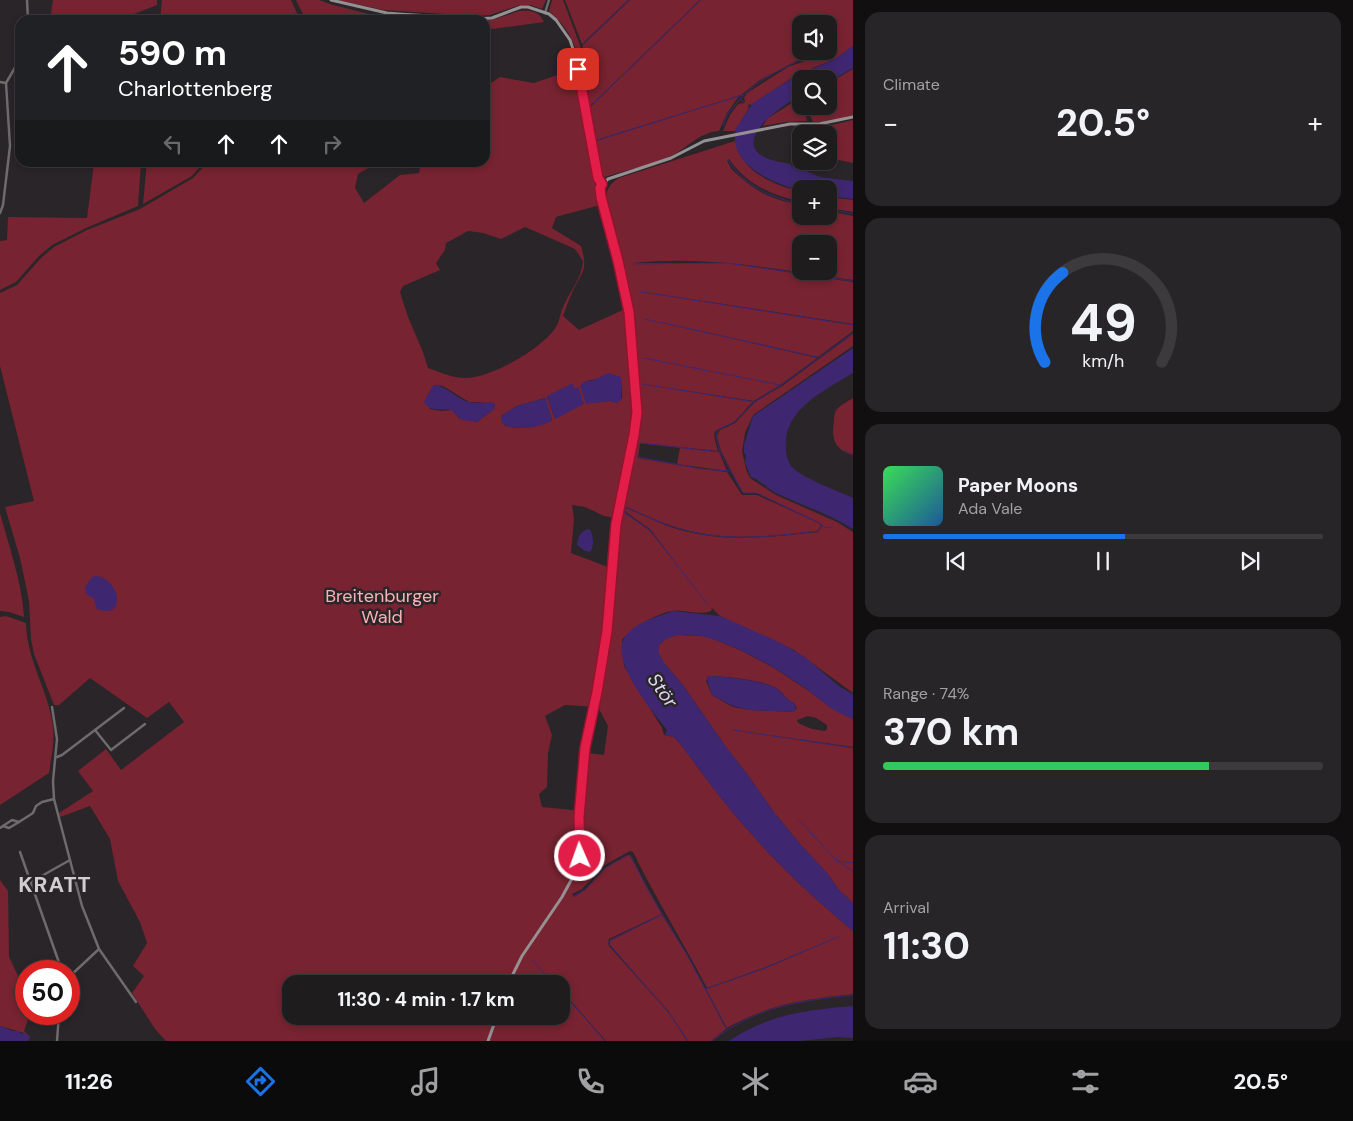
<!DOCTYPE html>
<meta charset="utf-8">
<style>
body{margin:0;font-family:"DM Sans",sans-serif;background:#272527;color:#f1f3f6;height:100vh;display:flex;flex-direction:column;font-size:19px;white-space:nowrap}
*{box-sizing:border-box;margin:0}
p{font-size:16px;color:#a1a1a4}
.icon{flex:none;width:28px;height:28px;fill:none;stroke:currentColor;stroke-width:2;stroke-linecap:round;stroke-linejoin:round}
.map{position:relative;flex:1;overflow:hidden}
.drawer{display:flex;flex-direction:column;gap:12px;padding:12px;background:#110f10;width:500px}
.drawer>*{flex:none}
.hud{position:absolute;left:15px;top:15px;width:475px;height:152px;border-radius:15px;box-shadow:0 2px 8px #0003,0 0 0 1px #3c3a3c;background:#202124;color:#fff;overflow:hidden}
.fabs{position:absolute;left:792px;top:15px;display:grid;gap:10px}
.fabs a{display:grid;place-items:center;width:45px;height:45px;border-radius:10px;background:#1f1c1e;box-shadow:0 2px 8px #0003,0 0 0 1px #3c3a3c;font-size:25px}
.speed{position:absolute;left:15px;top:960px;display:flex;gap:10px;font-size:25px;font-weight:700;text-align:center}
.speed>*{display:grid;place-content:center;width:65px;height:65px;border-radius:50%;background:#1f1c1e;box-shadow:0 2px 8px #0003,0 0 0 1px #3c3a3c;line-height:1}
.speed .limit{border:8px solid #d22;background:#fff;color:#111}
.pin{position:absolute;display:grid;place-items:center;width:42px;height:42px;color:#fff;margin:-21px;border-radius:10px;box-shadow:0 2px 8px #0006}
.me{position:absolute;width:55px;margin:-28px;rotate:358deg;stroke-linejoin:round;filter:drop-shadow(0 0 4px #0008)}
.turn{display:flex;align-items:center;gap:18px;height:105px;padding:0 20px;font-size:22px}
.turn .icon{width:65px;height:65px;stroke-width:2.5}
.turn b{display:block;font-size:35px;line-height:42px}
.lanes{display:flex;align-items:center;height:48px;padding:0 20px;background:#0003;justify-content:center;gap:25px;direction:ltr}
.lanes .off{opacity:.35}
.big{font-size:38px;font-weight:700;line-height:1.1}
.drawer .tile{flex:1;display:flex;flex-direction:column;justify-content:center;gap:8px;min-width:0;padding:0 18px;border-radius:15px;background:#272527}
.drawer .dial{align-items:center;gap:0}
.dial svg{height:130px;overflow:visible;fill:none;stroke:#3c3a3c;stroke-width:7;stroke-linecap:round;text-anchor:middle}
.dial text{fill:#f1f3f6;stroke:none}
.song{display:flex;align-items:center;gap:15px}
.cover{width:60px;height:60px;border-radius:8px;background:linear-gradient(135deg,hsl(130 70% 55%),hsl(210 70% 35%))}
.played{height:5px;border-radius:2px;background:linear-gradient(90deg,#1a73e8 55%,#3c3a3c 55%)}
.keys{display:flex;justify-content:space-around;direction:ltr}
.heat{display:flex;justify-content:space-between;align-items:center;font-size:28px;direction:ltr}
.charge{height:8px;border-radius:4px;background:linear-gradient(90deg,#34c759 74%,#3c3a3c 0)}
.trip{position:absolute;left:282px;top:975px;width:288px;height:50px;border-radius:15px;background:#1f1c1e;box-shadow:0 2px 8px #0003,0 0 0 1px #3c3a3c;font-weight:700;line-height:50px;text-align:center}
.dock{display:flex;height:80px;justify-content:space-around;align-items:center;background:#0c0b0c;color:#a1a1a4}
.dock .icon{width:35px;height:35px}
.dock .active{color:#1a73e8}
.dock b{font-size:22px;color:#f1f3f6}
main{display:flex;flex:1;min-height:0}
.map>svg:first-child{display:block}
</style>
<main>
<div class="map">
<svg width="853" height="1041" viewBox="0 0 853 1041">
<rect width="100%" height="100%" fill="#292528"/>
<g fill="#782331" fill-rule="evenodd">
<path d="M53,0H157V5L119,20H50Z"/>
<path d="M162,0H291L300,20H236V14L224,16L223,20H160Z"/>
<path d="M296,0H319L333,5L369,14L358,20H306Z"/>
<path d="M337,0H546L542,9L530,5H520L490,15L476,16L384,10Z"/>
<path d="M552,0H563L584,56V63L580,67C577,50 572,36 561,23C557,19 553,15 549,11Z"/>
<path d="M565,0H628L582,44Z"/>
<path d="M630,0H700L588,108L581,72C591,64 587,56 582,46Z"/>
<path d="M701,0H853V46L835,59L798,74L751,105L749,104L748,106L749,108L735,131H723L730,115L738,104L744,103L745,101L744,98L747,93L788,67L805,61L818,51H829V24H801V51H815L760,80L741,95L593,141L588,109Z"/>
<path d="M519,11C531,10 539,11 544,22L485,30V20H492Z"/>
<path d="M575,69L584,125L598,189L614,234L617,237C614,216 594,192 619,178L735,141C742,173 773,184 801,192V202C771,194 748,186 729,159L727,160C730,168 732,170 738,175C759,194 774,200 801,205V216H829V211L853,216V280C781,270 707,255 634,263H727L853,282V324L644,292L853,325V331L818,357L669,324L817,358L780,385L754,401L662,387L753,402C746,408 740,417 733,422C715,434 710,424 718,451L640,443L638,458L701,469L727,472L742,495H757L819,523L821,526L817,531C771,536 725,542 679,528C661,523 643,514 626,507L624,512L650,531L677,565L651,530L626,512V508C644,515 662,525 680,530C728,543 770,537 818,532L822,526L820,523L757,493H743L721,451L717,436L720,430L735,423L755,402L782,386L853,334V346L753,415L745,433L742,451L746,469L750,478L776,495L837,522L853,532V693L794,650L720,616L712,608L711,611C698,616 685,609 672,611C658,613 631,628 622,640L624,666L662,728L664,735L674,737L682,746C703,774 724,804 748,830C780,867 816,900 853,931V994C803,1000 772,1003 727,1028L706,989L766,968L840,936L766,967L707,988C683,942 656,899 633,852L630,851L605,865L582,889L572,894L574,897L585,890L605,868L628,855L630,856L662,914L609,939L608,942L609,946L669,1013L687,1041H606L561,990V984L555,983L291,984V1016H561V991L605,1041H166L155,1029L132,993L144,976L133,966L147,943L140,922L118,881L110,839L90,806L60,817L59,813L93,791L78,771L106,749L121,770L184,722L169,702L147,718L90,678L59,705H54L34,654L31,639L29,601L20,558L5,507L34,501L0,366V293L17,285L41,258L54,247L87,230L140,209L193,178L207,163H377L358,174L355,188L364,203L400,175L419,173L421,163L485,162V87L500,77L534,83ZM600,205L613,243L625,309L579,330L563,316C566,308 568,301 572,293C581,271 589,273 581,246L552,228L556,217ZM525,227L575,249L583,261C581,280 571,289 564,305C560,312 560,321 556,327C542,349 491,378 465,378C452,378 440,372 428,368L423,352L408,317L400,292L403,286L440,270L436,263L445,250L446,243L468,231L483,233L501,239ZM801,244H829V271H801ZM621,377L622,398L617,403L610,401L590,403L587,381L601,378ZM434,385L443,386L469,402L494,403L495,405L494,409L477,422L459,418L452,410L441,411L430,409L426,398ZM578,388L580,404L555,419L547,397L560,390ZM545,398L552,420C540,427 518,431 504,425L501,416L517,406ZM572,505L585,507L604,516L622,519L616,570L571,553L574,519ZM565,705L598,707L608,726L604,755L588,753L583,811L542,807L539,794L547,787L548,753L552,735L545,716Z"/>
<path d="M853,69V116L827,122H813L809,113L811,106H829V83Z"/>
<path d="M739,96L727,113L719,131C699,132 685,150 668,158C648,166 625,170 605,177L601,174L593,142Z"/>
<path d="M801,97C801,107 805,111 807,121L785,122L763,126L767,119Z"/>
<path d="M853,120V163L829,158V134H804L806,128L828,126Z"/>
<path d="M147,162H203V163L192,176L143,204Z"/>
<path d="M94,163H141L138,206L86,228L52,245L39,256L16,282L0,290V241L7,240L8,217L87,218Z"/>
<path d="M829,197L853,200V212L829,208Z"/>
<path d="M853,398V455C835,450 831,439 834,422C834,419 834,416 835,413C837,406 847,402 853,398Z"/>
<path d="M680,448L719,452L727,471L677,464Z"/>
<path d="M0,513C9,547 22,582 24,617L9,612L0,611Z"/>
<path d="M6,616L26,623C27,662 49,691 53,727C55,742 51,758 49,773L0,805V617Z"/>
<path d="M677,635L707,636L744,652L774,668L809,691L831,708L853,719V747L735,730L853,748V903L839,890L827,873L800,844L773,811L747,774L726,747L682,684L664,663L659,654V645L665,639ZM708,676C723,676 764,680 776,688C783,692 786,700 794,703L797,708L793,712L750,710L733,707L712,695L706,681ZM808,716L816,718L827,725V729L825,731L812,729L798,723L797,720Z"/>
<path d="M0,880L8,891L9,957L21,982L26,997V1014H30L24,1031L30,1037L28,1041L24,1033L0,1026Z"/>
<path d="M662,915L687,955L726,1029L711,1041H688L669,1012L610,945V940Z"/>
</g>
<g fill="#3e2770">
<path d="M853,46V68L829,82V79H801V95C787,103 734,136 761,155C770,161 781,162 791,164L792,167L794,166L820,177L853,181V199L829,196V189H801V191C773,183 727,165 736,128L753,103L796,76L835,59Z"/>
<path d="M853,348V373C825,390 782,410 786,449C786,455 788,462 792,467C802,478 838,491 853,498V529C828,513 800,505 774,492C766,488 759,479 751,477L745,462L746,455L744,453V445L753,416Z"/>
<path d="M608,373L621,377V400L617,403L610,401L586,404L580,386L584,382L594,380Z"/>
<path d="M573,383L574,389L578,387L584,404L555,419L547,396Z"/>
<path d="M436,385C449,388 457,399 469,402C477,404 486,402 494,403L495,405L494,409L477,422L462,420L451,410C441,409 430,412 424,402L433,386Z"/>
<path d="M546,398L552,421C539,427 513,433 501,422V416L517,406Z"/>
<path d="M590,529C593,536 595,546 590,552L585,551L577,545C578,536 581,530 590,529Z"/>
<path d="M96,576C120,578 128,621 97,609L94,599L86,594L85,587L92,577Z"/>
<path d="M673,611L720,616L779,642L805,657L840,687L853,694V719C846,716 839,713 832,709C824,703 816,696 808,690C779,670 690,611 659,645V654L664,663L682,684L726,747L747,774L773,811L800,844L827,873L839,890L853,903V931C816,900 780,867 748,830C724,804 703,774 682,746L674,737L665,735L667,730C652,710 604,656 628,633C639,621 658,617 673,611Z"/>
<path d="M708,676C722,676 765,681 776,688C783,693 786,700 794,703L796,708L793,712L750,710L733,706L712,695L707,680Z"/>
<path d="M853,1006V1038L838,1037L799,1041H729C770,1014 805,1010 853,1006Z"/>
<path d="M0,1026L13,1031H18L20,1033L27,1034L30,1037L28,1041H0Z"/>
</g>
<g fill="none" stroke-linecap="round" stroke-linejoin="round">
<g stroke="#3e2770" stroke-width="1">
<path d="M583,44L629,0"/>
<path d="M740,99C758,77 792,66 816,51"/>
<path d="M594,103L701,0"/>
<path d="M723,126L727,115L740,99L744,102"/>
<path d="M594,141L743,95"/>
<path d="M728,160C744,186 772,198 801,204"/>
<path d="M829,209L853,214"/>
<path d="M634,264L727,263L853,281"/>
<path d="M642,292L853,325"/>
<path d="M645,319L817,357"/>
<path d="M644,358L780,385"/>
<path d="M642,384L755,402"/>
<path d="M640,443L719,452"/>
<path d="M844,450L853,454"/>
<path d="M638,457L702,469L729,471"/>
<path d="M832,528L824,527L819,523L757,493H743L720,452L716,435L719,429L734,422L755,402L781,385L853,333"/>
<path d="M707,604L651,531L625,513L626,507C644,515 662,524 680,529C727,542 770,537 818,531L821,526"/>
<path d="M733,730L853,748"/>
<path d="M799,820L837,861L853,871"/>
<path d="M839,861L853,863"/>
<path d="M574,896L585,890L605,868L628,855L631,856L647,889L687,955L727,1029"/>
<path d="M661,915L608,942L610,945L669,1013L688,1041"/>
<path d="M532,960L555,984"/>
<path d="M706,989L766,968L840,936"/>
<path d="M561,991L605,1041"/>
<path d="M712,1041C756,1006 799,1001 853,995"/>
</g>
<g stroke="#6d6b6b" stroke-width="2.5">
<path d="M27,0L28,20"/>
<path d="M545,13L549,0"/>
<path d="M0,82L6,83"/>
<path d="M0,213L3,205L10,146L6,83L20,59"/>
<path d="M52,707L57,739L53,781L54,799L82,906L90,926L99,949L136,1002"/>
<path d="M95,730L111,750L145,724"/>
<path d="M57,757L62,755L124,708"/>
<path d="M3,826L9,828L19,822"/>
<path d="M0,828L12,820L19,822L33,813L36,806L42,802L54,799"/>
<path d="M20,852L62,971"/>
<path d="M31,882L70,860"/>
<path d="M69,977L99,949"/>
<path d="M57,1041L59,1014"/>
</g>
<g stroke="#959192" stroke-width="3">
<path d="M331,0L387,13L399,14L476,19L492,18L521,7H528L549,14L556,20L570,40L576,58L598,178L603,184"/>
<path d="M508,984L522,956L562,897L575,873L579,862V817L585,748L597,692L607,631L616,520L634,435L637,412L629,312L618,261L601,197V187L608,179L671,158L704,141L790,124H819L853,117"/>
<path d="M488,1041L497,1016"/>
</g>
</g>
<g fill="none" stroke-linecap="round" stroke-linejoin="round">
<g stroke="#92132f" stroke-width="12">
<path id="route" d="M578,69L598,178L602,184L600,188L601,197L618,261L629,312L637,412L634,435L616,524L607,631L597,692L585,748L579,817L580,856"/>
</g>
<use href="#route" stroke="#e11d48" stroke-width="9"/>
</g>
<g text-anchor="middle" stroke-width="5" stroke-linejoin="round" paint-order="stroke">
<g font-size="18" fill="#fdb0b4" stroke="#292528">
<text x="382" y="602">Breitenburger<tspan x="382" dy="21">Wald</tspan></text>
</g>
<g font-size="19" font-style="italic" fill="#dbd7ed" stroke="#292528">
<text transform="translate(663 690) rotate(55)" y="7">Stör</text>
</g>
<g font-size="22" font-weight="bold" letter-spacing="1" fill="#d2cdd1" stroke="#292528">
<text x="55" y="892">KRATT</text>
</g>
</g>
</svg>
<div class="fabs">
<a><svg class="icon" aria-label="sound" viewBox="0 0 24 24"><path d="M4 9h4l5-4v14l-5-4H4zM17 9q2 3 0 6"/></svg></a>
<a><svg class="icon" aria-label="search" viewBox="0 0 24 24"><circle cx="10" cy="10" r="6"/><path d="M15 15l6 6"/></svg></a>
<a><svg class="icon" aria-label="layers" viewBox="0 0 24 24"><path d="M12 4l9 5-9 5-9-5zM3 14l9 5 9-5"/></svg></a>
<a>+</a>
<a>−</a>
</div>
<div class="speed"><div class="limit">50</div></div>
<div class="pin" style="left:578px;top:69px;background:#d93025"><svg class="icon" aria-label="arrive" viewBox="0 0 24 24"><path d="M6 21V4h12l-3 4 3 4H6"/></svg></div>
<svg class="me" style="left:580px;top:856px" viewBox="-20 -20 40 40"><circle r="17" fill="#e11d48" stroke="#fff" stroke-width="3"/><path d="M0-11L8 9 0 5-8 9z" fill="#fff"/></svg>
<div class="trip">11:30 · 4 min · 1.7 km</div>
<div class="hud">
<div class="turn"><svg class="icon" aria-label="ahead" viewBox="0 0 24 24"><path d="M12 20V5M6 11l6-6 6 6"/></svg><div><b>590 m</b>Charlottenberg</div></div>
<div class="lanes"><svg class="icon off" aria-label="left" viewBox="0 0 24 24"><path d="M17 20v-9H6M10 6l-5 5 5 5"/></svg><svg class="icon" aria-label="ahead" viewBox="0 0 24 24"><path d="M12 20V5M6 11l6-6 6 6"/></svg><svg class="icon" aria-label="ahead" viewBox="0 0 24 24"><path d="M12 20V5M6 11l6-6 6 6"/></svg><svg class="icon off" aria-label="right" viewBox="0 0 24 24"><path d="M7 20v-9h11M14 6l5 5-5 5"/></svg></div>
</div>
</div>
<section class="drawer">
<div class="tile"><p>Climate</p>
<div class="heat"><a>−</a><b class="big">20.5°</b><a>+</a></div>
</div>
<div class="tile dial"><svg viewBox="0 0 100 80">
<path d="M14 69A42 42 0 1 1 86 69"/>
<path d="M14 69A42 42 0 0 1 25 14" stroke="#1a73e8"/>
<text x="50" y="56" font-size="32" font-weight="700">49</text>
<text x="50" y="72" font-size="11">km/h</text>
</svg></div>
<div class="tile">
<div class="song"><i class="cover"></i><div><b>Paper Moons</b><p>Ada Vale</p></div></div>
<div class="played"></div>
<div class="keys"><svg class="icon" aria-label="previous" viewBox="0 0 24 24"><path d="M18 5L8 12l10 7zM5 5v14"/></svg><svg class="icon" aria-label="pause" viewBox="0 0 24 24"><path d="M8 5v14M16 5v14"/></svg><svg class="icon" aria-label="next" viewBox="0 0 24 24"><path d="M6 5l10 7-10 7zM19 5v14"/></svg></div>
</div>
<div class="tile"><p>Range · 74%</p><b class="big">370 km</b><div class="charge"></div></div>
<div class="tile"><p>Arrival</p><b class="big">11:30</b></div>
</section>
</main>
<nav class="dock">
<b>11:26</b>
<svg class="icon active" aria-label="directions" viewBox="0 0 24 24"><path d="M12 3l9 9-9 9-9-9zM9 14v-3h6M13 9l2 2-2 2"/></svg>
<svg class="icon" aria-label="music" viewBox="0 0 24 24"><path d="M9 18V5l10-2v13"/><circle cx="6" cy="18" r="3"/><circle cx="16" cy="16" r="3"/></svg>
<svg class="icon" aria-label="phone" viewBox="0 0 24 24"><path d="M5 4h4l2 5-3 2q2 4 5 5l2-3 5 2v4C11 20 4 13 5 4z"/></svg>
<svg class="icon" aria-label="climate" viewBox="0 0 24 24"><path d="M12 3v18M4 7l16 10M4 17L20 7"/></svg>
<svg class="icon" aria-label="car" viewBox="0 0 24 24"><path d="M5 17H2v-5l4-1 3-4h7l3 4 3 1v5h-3M9 17h6M6 11h13"/><circle cx="7" cy="17" r="2"/><circle cx="17" cy="17" r="2"/></svg>
<svg class="icon" aria-label="filters" viewBox="0 0 24 24"><path d="M4 7h16M4 17h16"/><circle cx="9" cy="7" r="2"/><circle cx="15" cy="17" r="2"/></svg>
<b>20.5°</b>
</nav>
